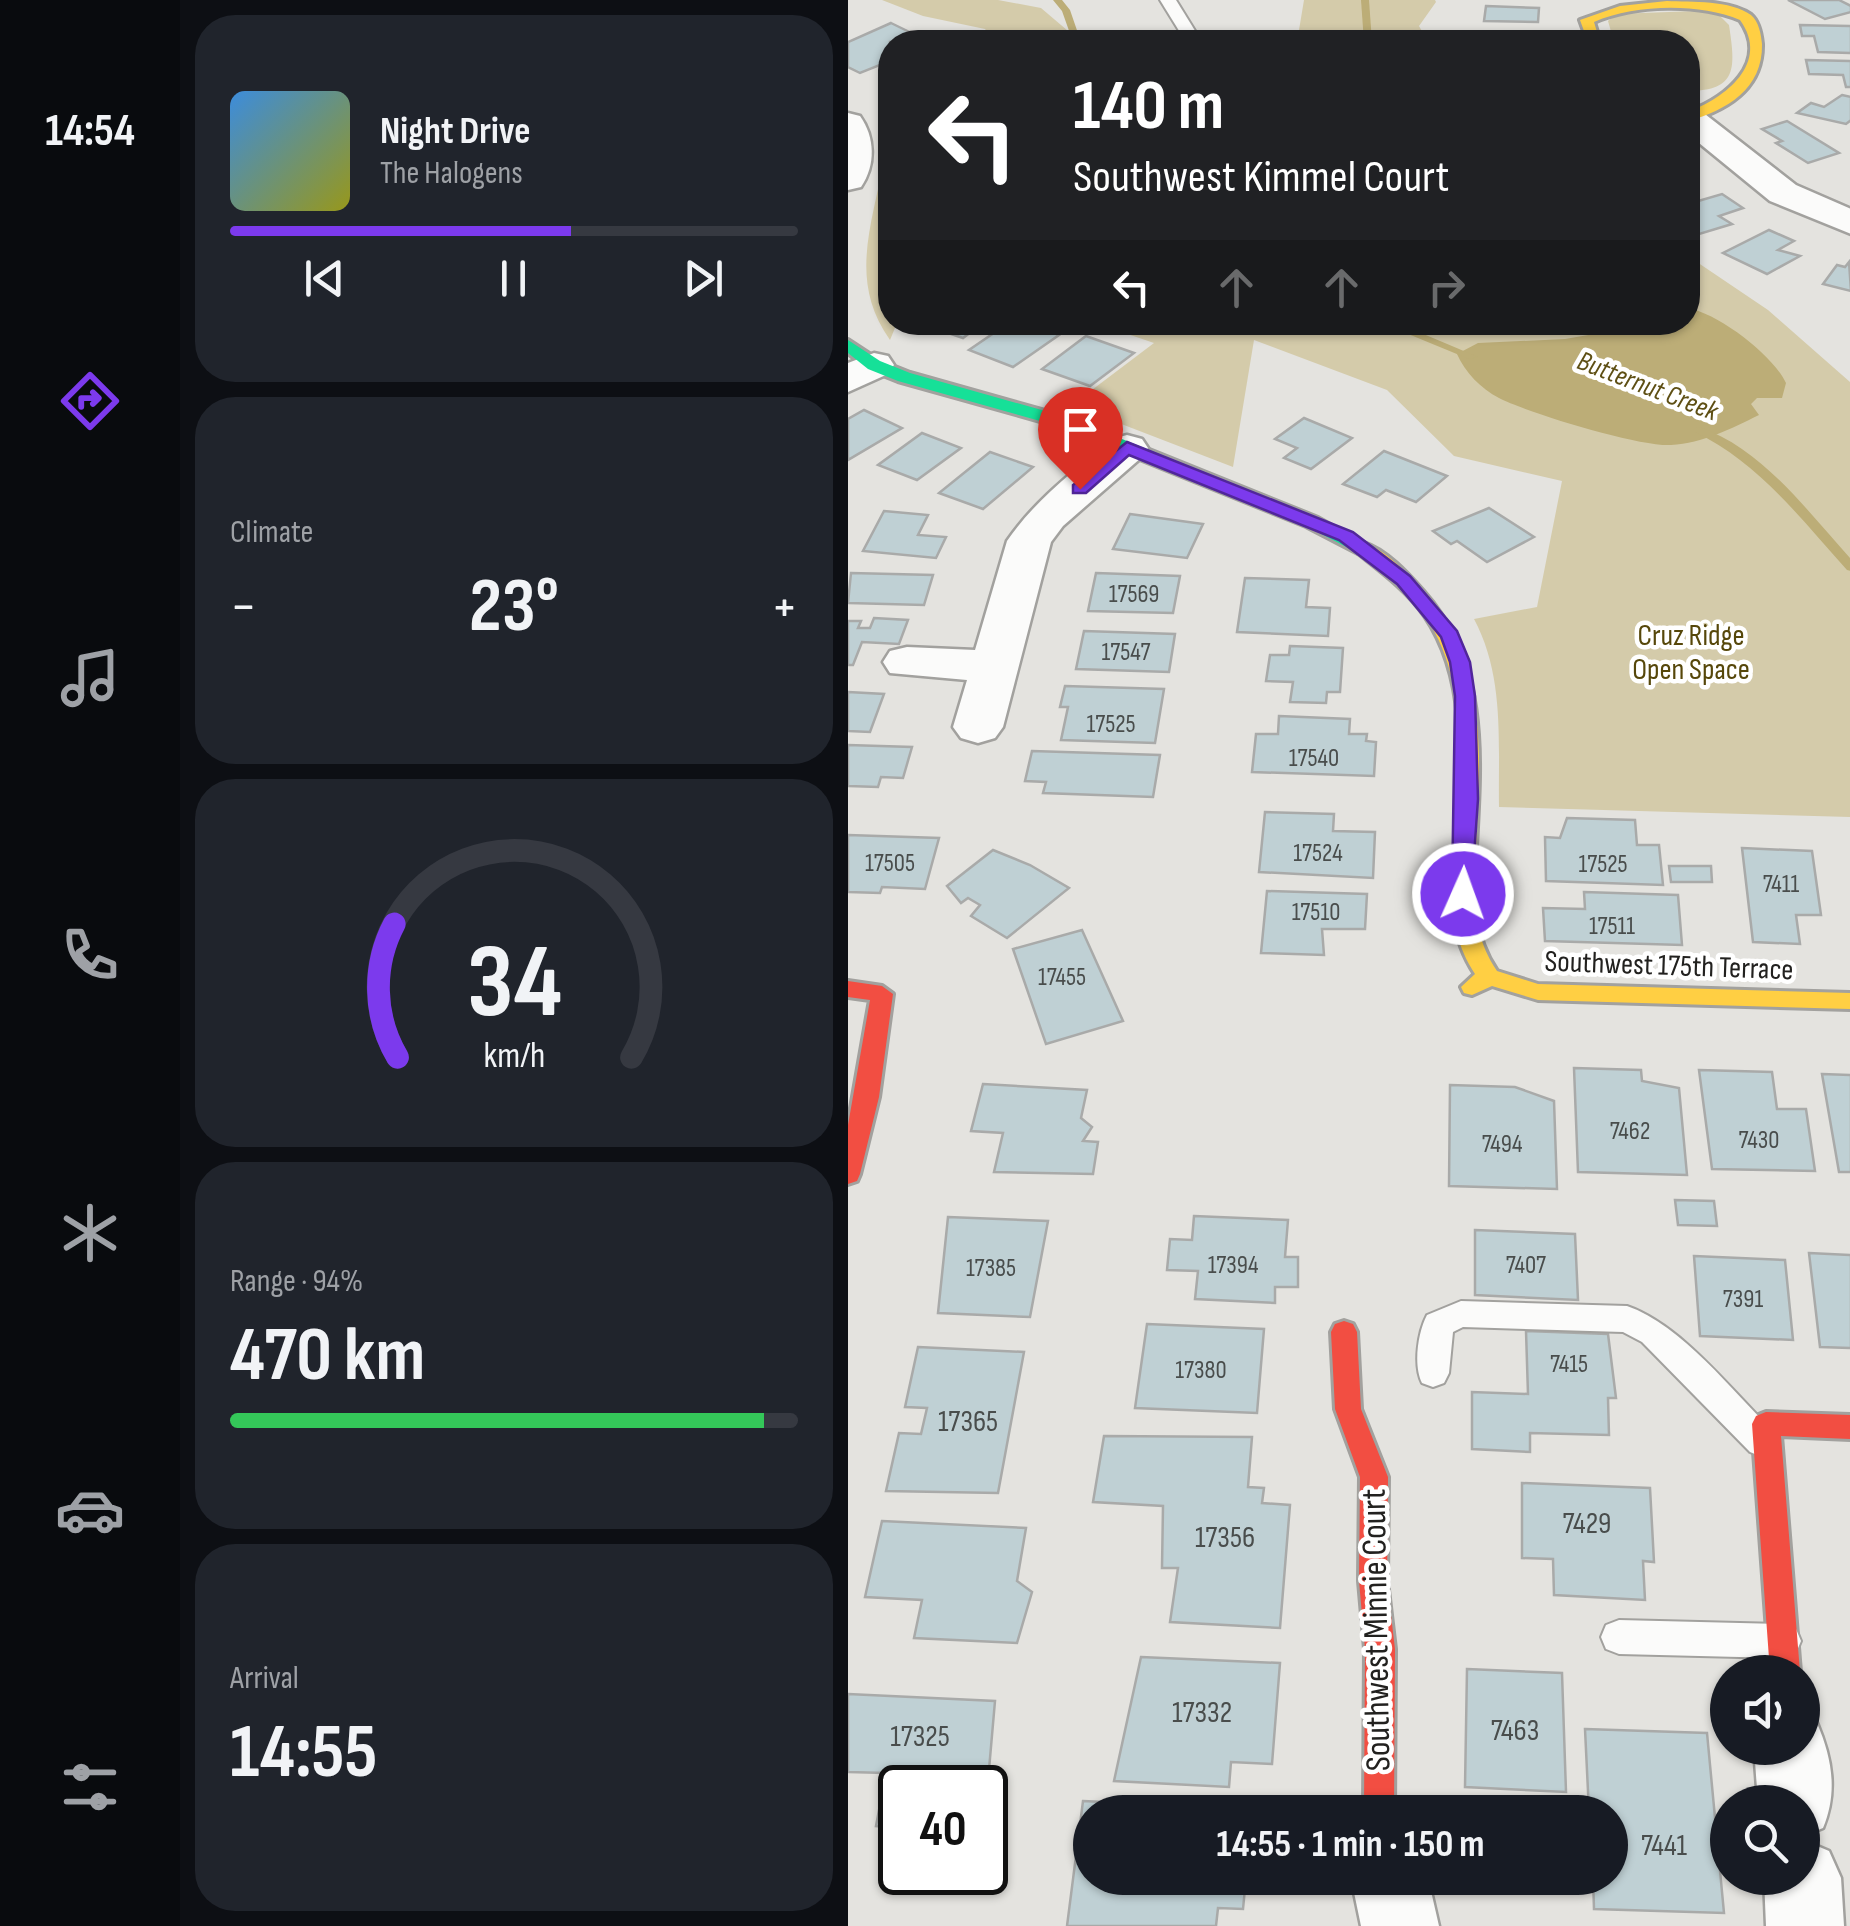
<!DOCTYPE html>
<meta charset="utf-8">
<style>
body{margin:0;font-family:"Sofia Sans Condensed",sans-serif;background:#20242c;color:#f1f3f6;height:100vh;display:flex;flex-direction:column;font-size:38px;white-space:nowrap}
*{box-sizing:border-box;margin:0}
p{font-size:32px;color:#9ea1a6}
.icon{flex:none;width:55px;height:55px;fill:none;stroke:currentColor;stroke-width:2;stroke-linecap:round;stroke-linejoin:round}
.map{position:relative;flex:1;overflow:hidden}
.drawer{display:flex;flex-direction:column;gap:15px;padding:15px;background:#0d0f14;width:668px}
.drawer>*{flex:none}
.banner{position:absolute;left:30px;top:30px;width:822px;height:305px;border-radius:40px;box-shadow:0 2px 8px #0004;background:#202124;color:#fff;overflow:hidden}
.tools{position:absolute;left:862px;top:1655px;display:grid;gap:20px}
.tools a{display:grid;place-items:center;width:110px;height:110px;border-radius:50%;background:#171b24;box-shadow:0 2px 8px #0004;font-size:50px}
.speed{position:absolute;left:30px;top:1765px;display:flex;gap:20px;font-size:50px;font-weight:700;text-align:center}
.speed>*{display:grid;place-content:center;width:130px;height:130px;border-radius:50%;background:#171b24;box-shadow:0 2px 8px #0004;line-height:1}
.speed .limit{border:5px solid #111;border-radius:15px;background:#fff;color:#111}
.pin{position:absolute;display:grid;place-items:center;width:85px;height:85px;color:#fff;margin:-102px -42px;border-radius:50% 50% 50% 0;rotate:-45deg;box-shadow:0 0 10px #0007}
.pin .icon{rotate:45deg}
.me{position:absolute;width:110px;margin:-55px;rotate:2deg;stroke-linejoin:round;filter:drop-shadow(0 0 8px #0008)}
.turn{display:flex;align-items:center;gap:35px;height:210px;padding:0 30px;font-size:45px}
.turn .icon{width:130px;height:130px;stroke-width:2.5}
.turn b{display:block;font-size:70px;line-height:85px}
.lanes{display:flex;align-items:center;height:95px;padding:0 30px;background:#0003;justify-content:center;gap:50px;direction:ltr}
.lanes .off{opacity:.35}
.big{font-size:75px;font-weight:700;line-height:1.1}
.drawer .tile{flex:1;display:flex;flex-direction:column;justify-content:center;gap:15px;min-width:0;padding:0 35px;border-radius:40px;background:#20242c}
.drawer .dial{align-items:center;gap:0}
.dial svg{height:260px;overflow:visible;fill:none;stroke:#363941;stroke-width:7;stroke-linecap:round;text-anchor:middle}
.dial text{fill:#f1f3f6;stroke:none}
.song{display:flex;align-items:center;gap:30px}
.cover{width:120px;height:120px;border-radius:15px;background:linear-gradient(135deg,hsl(210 70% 55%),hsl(60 70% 35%))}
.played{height:10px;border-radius:5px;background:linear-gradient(90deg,#7c3aed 60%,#363941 60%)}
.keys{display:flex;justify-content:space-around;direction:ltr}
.heat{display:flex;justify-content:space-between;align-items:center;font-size:55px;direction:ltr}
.charge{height:15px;border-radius:8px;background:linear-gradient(90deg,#34c759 94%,#363941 0)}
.trip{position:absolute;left:225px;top:1795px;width:555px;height:100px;border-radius:50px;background:#171b24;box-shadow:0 2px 8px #0004;font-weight:700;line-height:100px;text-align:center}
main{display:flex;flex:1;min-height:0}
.menu{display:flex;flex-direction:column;width:180px;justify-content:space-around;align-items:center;background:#090b0e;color:#9ea1a6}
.menu .icon{width:70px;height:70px}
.menu .active{color:#7c3aed}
.menu b{font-size:45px;color:#f1f3f6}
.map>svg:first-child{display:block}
</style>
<main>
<nav class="menu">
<b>14:54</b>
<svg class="icon active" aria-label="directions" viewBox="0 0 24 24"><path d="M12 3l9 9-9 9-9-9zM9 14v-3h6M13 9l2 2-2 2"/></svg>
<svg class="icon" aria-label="music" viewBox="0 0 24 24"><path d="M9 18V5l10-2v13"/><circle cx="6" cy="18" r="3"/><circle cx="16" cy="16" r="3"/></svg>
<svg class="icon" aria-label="phone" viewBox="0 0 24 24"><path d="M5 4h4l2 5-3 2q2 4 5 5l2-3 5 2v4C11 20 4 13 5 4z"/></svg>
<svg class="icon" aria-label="climate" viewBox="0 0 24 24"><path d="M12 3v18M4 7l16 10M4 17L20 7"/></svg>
<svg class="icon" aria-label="car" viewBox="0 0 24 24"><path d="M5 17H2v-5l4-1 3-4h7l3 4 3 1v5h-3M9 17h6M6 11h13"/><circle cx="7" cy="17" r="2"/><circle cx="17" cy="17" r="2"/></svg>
<svg class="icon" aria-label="filters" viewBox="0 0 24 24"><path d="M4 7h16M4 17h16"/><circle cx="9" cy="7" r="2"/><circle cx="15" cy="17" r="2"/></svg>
</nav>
<section class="drawer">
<div class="tile">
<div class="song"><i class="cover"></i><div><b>Night Drive</b><p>The Halogens</p></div></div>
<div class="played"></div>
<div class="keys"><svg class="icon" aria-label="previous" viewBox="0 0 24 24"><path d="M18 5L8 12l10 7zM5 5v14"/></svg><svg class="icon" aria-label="pause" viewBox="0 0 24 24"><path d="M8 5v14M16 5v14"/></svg><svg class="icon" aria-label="next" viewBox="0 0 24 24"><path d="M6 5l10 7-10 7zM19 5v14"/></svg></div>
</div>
<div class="tile"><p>Climate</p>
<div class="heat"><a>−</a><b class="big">23°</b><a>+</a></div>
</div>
<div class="tile dial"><svg viewBox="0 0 100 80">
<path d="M14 69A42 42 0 1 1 86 69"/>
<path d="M14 69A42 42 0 0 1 13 28" stroke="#7c3aed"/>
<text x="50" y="56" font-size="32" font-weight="700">34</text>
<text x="50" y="72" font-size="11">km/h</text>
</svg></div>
<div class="tile"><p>Range · 94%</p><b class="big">470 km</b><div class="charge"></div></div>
<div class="tile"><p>Arrival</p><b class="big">14:55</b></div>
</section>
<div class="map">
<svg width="1003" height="1926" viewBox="0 0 1003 1926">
<rect width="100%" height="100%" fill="#e4e3df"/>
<g fill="#d4cbaa">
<path d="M34,0H150L193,8L233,42H147L137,29L75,16Z"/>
<path d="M456,0H587L588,2L571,26L580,42H449Z"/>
<path d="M848,11L871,15L881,25C887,66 891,91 840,91V42H766L760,21L767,14Z"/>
<path d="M37,155L42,156V322L49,323L42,340C0,280 24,227 37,155Z"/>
<path d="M840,256L920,310L1002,382V817L651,807C650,743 657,677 626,619L689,607L714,481L606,456L539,390L406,340L385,467L224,405L306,343L247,323L840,322Z"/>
</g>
<path fill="#bcad77" d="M840,308C871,314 925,355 938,383L934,398H909L903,404L911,415C883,429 855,443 823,445C792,447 680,413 651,398C633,389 617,372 609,354L630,343L717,339L746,334L766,323L840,322Z"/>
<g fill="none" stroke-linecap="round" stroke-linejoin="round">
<g fill="#bcad77" fill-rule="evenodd">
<path d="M205,0H214L222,10L233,42H225L214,11Z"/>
<path d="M513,0H521L524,42H516Z"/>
<path d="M531,322H547L630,357L621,359Z"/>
<path d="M851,427C914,448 959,511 1003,559V571L999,570C953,519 910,462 847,432V428Z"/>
</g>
</g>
<g fill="#bfd0d4" stroke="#a9aaa9" stroke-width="2.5">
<path d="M940,0H991L1003,6V12L977,19Z"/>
<path d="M638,6L691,8L690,22L636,21Z"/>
<path d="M43,23L80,41L42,42V61L12,73L0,67V42Z"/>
<path d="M952,25L1003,26V53L970,52L966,36H954Z"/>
<path d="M691,32L696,42H629L626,37Z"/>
<path d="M958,60L1003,61V87H998L995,75L961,74Z"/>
<path d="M994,95L1003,97V120L998,124L949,113L963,103L976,107Z"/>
<path d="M939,121L991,153L960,163L928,143L934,141L914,129Z"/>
<path d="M874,194L895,208L871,216L884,224L848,235L840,230V204Z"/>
<path d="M921,230L946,241L930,250L952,256L919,274L875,253Z"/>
<path d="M1001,262L1003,291L975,284L989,265L997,267Z"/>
<path d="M81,322H136L115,338L77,325Z"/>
<path d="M162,322H177L211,335L165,367L121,350Z"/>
<path d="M238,336L286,353L242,386L194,369Z"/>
<path d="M16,410L54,428L0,460V419Z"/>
<path d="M456,418L504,438L463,469L436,458L449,448L427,439Z"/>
<path d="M74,433L113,448L69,480L30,465Z"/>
<path d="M536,451L599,476L568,502L538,490L529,497L495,484Z"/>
<path d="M142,452L185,467L135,509L91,493Z"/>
<path d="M641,508L686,537L639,562L609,541L603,544L585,531Z"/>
<path d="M36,511L80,515L70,535L98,537L88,558L15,551Z"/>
<path d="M282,514L355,524L339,558L265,549Z"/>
<path d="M3,573L85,575L76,605L0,603Z"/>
<path d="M248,573L332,576L325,613L240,611Z"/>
<path d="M397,578L461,580L458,607L482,608L480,636L389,632Z"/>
<path d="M26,618L60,620L51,644L14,642L5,665H0V621H13L10,628H22Z"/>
<path d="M236,631L327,634L321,672L228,669Z"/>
<path d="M442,646L495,648L492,692H479L478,703L442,702L445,682L418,681L422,655H441Z"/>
<path d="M217,686L316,689L307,743L213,740L220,707H212Z"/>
<path d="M0,692L36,694L22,732L0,731Z"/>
<path d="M431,716L502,719L501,734H519L518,741L528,742L526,776L404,772L408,734H430Z"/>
<path d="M0,745L64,747L55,778L33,777L30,787L0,786Z"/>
<path d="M184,751L312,755L305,797L195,793L198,782L177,781Z"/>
<path d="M417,812L486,814L485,831L527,832L525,878L411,872Z"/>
<path d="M719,818L787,820L789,845H811L815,885L698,881L697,837L712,838Z"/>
<path d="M0,835L91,838L77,889L34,887L32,893L0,892Z"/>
<path d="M894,848L964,851L973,915H948L952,944L905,942Z"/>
<path d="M145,850L182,865L221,888L159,938L123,916L132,905L120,898L113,903L99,886Z"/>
<path d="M821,866H863L864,882H823Z"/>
<path d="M419,891L519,894L517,929H474L476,955L413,953Z"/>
<path d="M736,892L830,895L834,945L697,941L695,908L737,909Z"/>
<path d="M234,930L275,1021L198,1044L165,949Z"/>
<path d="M726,1068L793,1070L794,1081L831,1088L839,1175L730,1172Z"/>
<path d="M851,1070L924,1072L929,1109H958L967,1171L864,1169Z"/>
<path d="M974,1074L1003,1075V1172H991Z"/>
<path d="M135,1084L239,1090L233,1118L244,1127L235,1141L250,1142L245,1174L146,1172L155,1133L123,1131Z"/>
<path d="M602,1085L667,1087L706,1101L709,1189L601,1186Z"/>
<path d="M827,1200L866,1201L869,1226L830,1225Z"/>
<path d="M346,1216L440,1220L437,1257H450V1287H427V1303L347,1299L350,1271L319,1270L322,1239L344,1240Z"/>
<path d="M100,1217L200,1221L182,1317L90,1313Z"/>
<path d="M627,1230L727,1234L730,1300L627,1295Z"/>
<path d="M961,1253L1003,1255V1348L972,1347Z"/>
<path d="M846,1256L937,1260L945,1340L852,1336Z"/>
<path d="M299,1324L416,1329L409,1413L287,1408Z"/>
<path d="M678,1331L760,1334L768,1398H760L761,1435L682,1433V1452L624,1449V1392L680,1394Z"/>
<path d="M70,1347L176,1352L150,1493L38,1491L51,1433L73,1434L79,1408L57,1407Z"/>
<path d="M256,1436L404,1437L400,1487L416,1488L414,1503L442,1505L432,1628L322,1622L330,1568H314L315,1506L245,1502Z"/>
<path d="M674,1483L802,1488L806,1562L795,1561L797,1600L706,1595L705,1559L674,1558Z"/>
<path d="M34,1521L178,1528L169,1581L184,1592L169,1643L66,1638L74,1600L17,1597Z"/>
<path d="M293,1657L432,1663L424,1764L383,1762L381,1787L266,1781Z"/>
<path d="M619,1669L714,1673L718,1792L617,1787Z"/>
<path d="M0,1694L147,1701L138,1804V1788H52V1828L28,1826L38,1773L0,1772Z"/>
<path d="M737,1729L859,1733L876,1913L746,1909L745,1878H762V1812H741Z"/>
<path d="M235,1801L404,1809L403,1812H242V1878H398L395,1909L370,1908L368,1926H219Z"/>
</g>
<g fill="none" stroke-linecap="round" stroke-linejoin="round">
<g stroke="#a2a19e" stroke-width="4">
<g id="lane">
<path d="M312,0H328L354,42H338Z"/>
<path d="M613,1301L779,1306C834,1325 884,1391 926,1432L931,1442L926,1452L914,1457L902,1452L794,1342L775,1332L615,1327L605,1332L601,1373L596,1383L585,1387L574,1383C565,1365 570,1332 579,1315Z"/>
<path d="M771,1620L935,1624L948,1629L953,1641L948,1653L935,1658L771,1654L758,1649L753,1637L758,1625Z"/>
</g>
</g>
<g stroke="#a2a19e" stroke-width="5">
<g id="street">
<path d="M840,108L853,111L948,185L1003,209V234L922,201L840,134Z"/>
<path d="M0,113L12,116C27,137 28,165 13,187L0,190Z"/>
<path d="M26,353L40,356L46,365L40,374L0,392V363Z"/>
<path d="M279,435L294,439L300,448L294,457L215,526L203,542L155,727L147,738L130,743L113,738L105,727L119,680L42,673L35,662L42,651L59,647L127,650L159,541C187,500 226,471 264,439Z"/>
<path d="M955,1717L969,1723C984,1758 990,1792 975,1828L955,1836V1802H910L906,1748H955Z"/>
<path d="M955,1840L981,1851L993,1878L996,1926H918L916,1878H955Z"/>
<path d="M503,1878H580L591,1926H513Z"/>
</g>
</g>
<g stroke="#a2a19e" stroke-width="6">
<path id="fast" d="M0,340L32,361L62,373L222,418L470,518L525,549L516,555L510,553L458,526L210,426L50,381L20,369L0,353Z"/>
</g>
<g stroke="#a2a19e" stroke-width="6">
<g id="slow">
<path d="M819,1C843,2 883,0 903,15C911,22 913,34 914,44C915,89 879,110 840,121V112C877,98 923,63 892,20C851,3 788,4 746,22L752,42H740L732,20L772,6Z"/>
<path d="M516,543C538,550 560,574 575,591C640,663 633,755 628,846C626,892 622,931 649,971L690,984L1003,993V1009L690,1000L644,986L624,995L616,993L613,987L627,974C602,936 603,900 606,856C611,777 624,685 577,616C559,590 534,572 510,553L507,549Z"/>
</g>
</g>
<g stroke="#a2a19e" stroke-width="6">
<g id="jam">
<path d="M0,981L34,986L45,994L31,1097L12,1174L9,1181L0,1184V1125L22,1000L0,997Z"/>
<path d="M496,1321L505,1324L509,1332L513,1409L540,1477L539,1581L547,1649L546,1812H516L517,1649L511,1581L512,1477L487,1409L483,1332L487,1324Z"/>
<path d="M918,1412L1003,1415V1439L933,1436L952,1672H922L904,1424L908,1416Z"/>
</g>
</g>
<use href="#lane" fill="#fbfbfa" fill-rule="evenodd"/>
<use href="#street" fill="#fbfbfa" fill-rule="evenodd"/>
<use href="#fast" fill="#16e098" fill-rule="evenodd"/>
<use href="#slow" fill="#ffcf43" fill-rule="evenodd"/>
<use href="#jam" fill="#f24e42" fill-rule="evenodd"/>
</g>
<path fill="#7c3aed" stroke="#51269a" stroke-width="2.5" d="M279,442L505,532L562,576L609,631L622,662L627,696L630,799L623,899L615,901L604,894L607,696L602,662L593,637L549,584L491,540L281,455L238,493H225V485Z"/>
<g text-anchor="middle" stroke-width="9" stroke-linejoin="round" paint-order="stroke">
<g font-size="25" fill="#494d4c">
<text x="286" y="602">17569</text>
<text x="278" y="660">17547</text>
<text x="263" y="732">17525</text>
<text x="466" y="766">17540</text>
<text x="470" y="861">17524</text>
<text x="42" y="871">17505</text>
<text x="755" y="872">17525</text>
<text x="933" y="892">7411</text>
<text x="468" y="920">17510</text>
<text x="764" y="934">17511</text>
<text x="214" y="985">17455</text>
<text x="782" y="1139">7462</text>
<text x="911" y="1148">7430</text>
<text x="654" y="1152">7494</text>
<text x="385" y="1273">17394</text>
<text x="678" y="1273">7407</text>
<text x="143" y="1276">17385</text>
<text x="895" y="1307">7391</text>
<text x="721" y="1372">7415</text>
<text x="353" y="1378">17380</text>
</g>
<g font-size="28" font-style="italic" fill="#5e4f14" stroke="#fff">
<text transform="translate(800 385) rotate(21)" y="10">Butternut Creek</text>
</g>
<g font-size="30" fill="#56470a" stroke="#fff">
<text x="843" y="645">Cruz Ridge<tspan x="843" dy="34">Open Space</tspan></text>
</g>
<g font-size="30" fill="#22211f" stroke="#fff">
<text transform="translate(821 965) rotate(2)" y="10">Southwest 175th Terrace</text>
</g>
<g font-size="30" fill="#494d4c">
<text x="120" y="1431">17365</text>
<text x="739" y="1533">7429</text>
<text x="377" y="1547">17356</text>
<text x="354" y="1722">17332</text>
<text x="667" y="1740">7463</text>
<text x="72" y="1746">17325</text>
<text x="816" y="1855">7441</text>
</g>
<g font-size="35" fill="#22211f" stroke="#fff">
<text transform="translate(527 1630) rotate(-91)" y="12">Southwest Minnie Court</text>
</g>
</g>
</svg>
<div class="tools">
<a><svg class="icon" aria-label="sound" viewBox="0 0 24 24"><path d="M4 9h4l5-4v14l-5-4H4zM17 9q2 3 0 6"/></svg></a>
<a><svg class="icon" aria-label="search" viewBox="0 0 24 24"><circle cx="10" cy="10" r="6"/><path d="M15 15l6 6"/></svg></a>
</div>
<div class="speed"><div class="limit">40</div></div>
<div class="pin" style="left:232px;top:489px;background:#d93025"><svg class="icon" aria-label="arrive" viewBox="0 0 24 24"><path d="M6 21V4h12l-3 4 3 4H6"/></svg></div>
<svg class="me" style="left:615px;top:894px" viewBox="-20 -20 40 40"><circle r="17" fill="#7c3aed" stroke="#fff" stroke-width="3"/><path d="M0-11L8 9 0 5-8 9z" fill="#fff"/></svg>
<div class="trip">14:55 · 1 min · 150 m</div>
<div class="banner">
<div class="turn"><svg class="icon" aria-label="left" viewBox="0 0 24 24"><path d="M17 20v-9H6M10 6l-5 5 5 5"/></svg><div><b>140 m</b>Southwest Kimmel Court</div></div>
<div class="lanes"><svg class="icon" aria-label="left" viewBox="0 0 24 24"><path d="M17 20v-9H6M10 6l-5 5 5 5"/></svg><svg class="icon off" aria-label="ahead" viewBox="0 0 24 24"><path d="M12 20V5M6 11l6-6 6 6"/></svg><svg class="icon off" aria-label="ahead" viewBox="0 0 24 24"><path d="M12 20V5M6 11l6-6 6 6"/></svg><svg class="icon off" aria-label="right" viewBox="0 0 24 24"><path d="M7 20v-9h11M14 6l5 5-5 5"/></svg></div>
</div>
</div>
</main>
